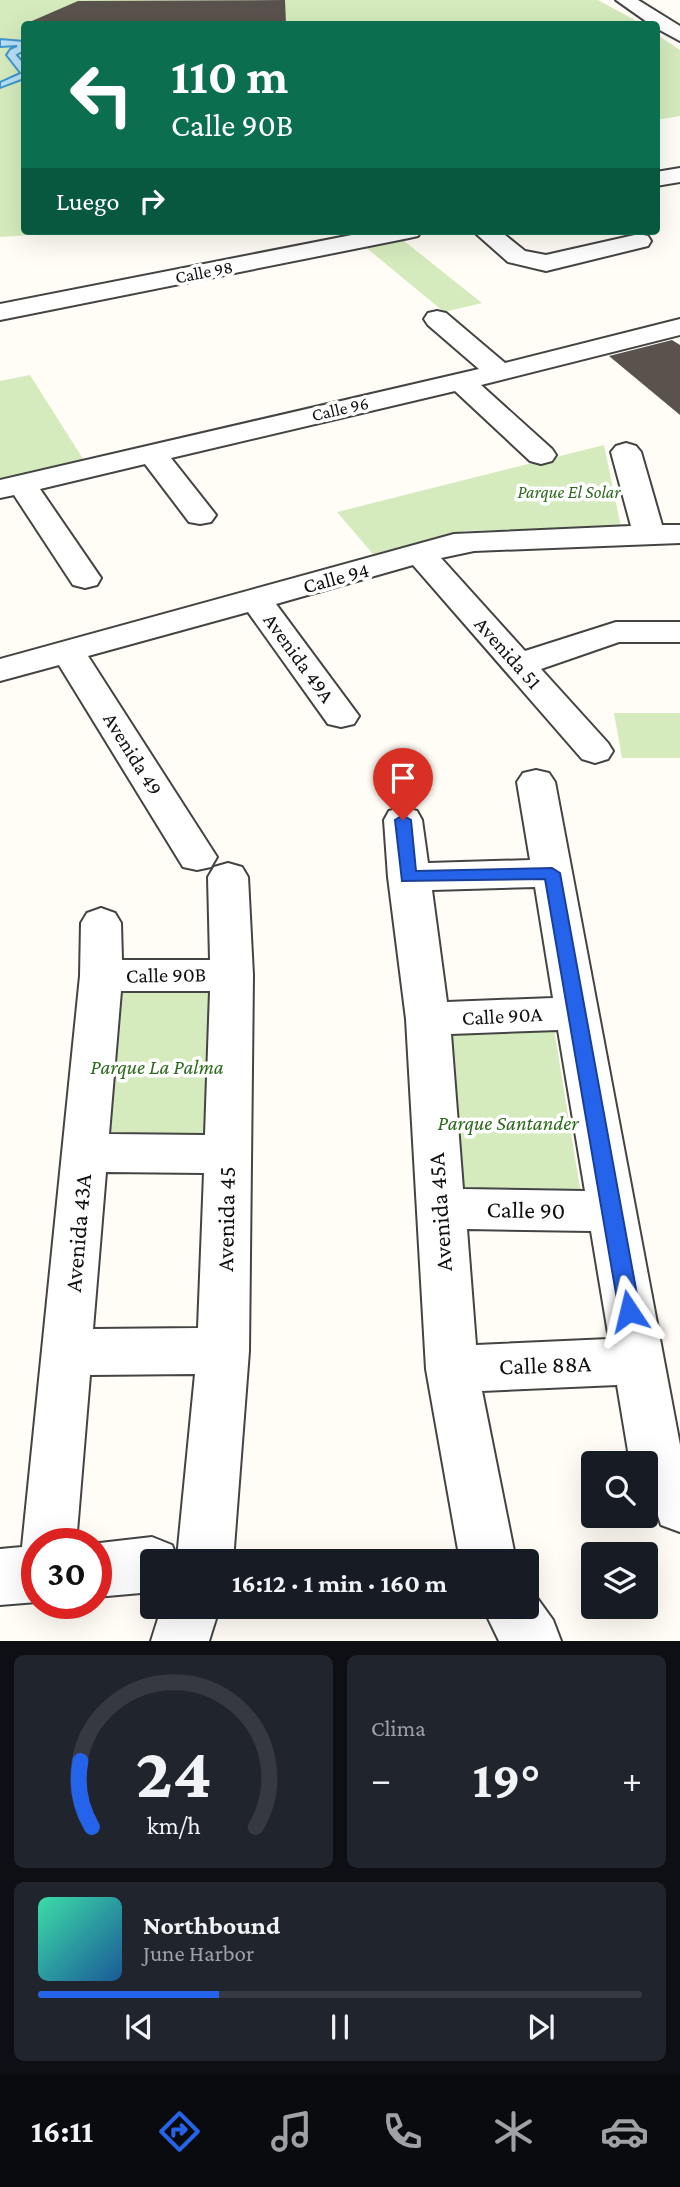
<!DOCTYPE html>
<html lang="es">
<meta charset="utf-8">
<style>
body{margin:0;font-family:"Crimson Pro",serif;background:#20242c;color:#f1f3f6;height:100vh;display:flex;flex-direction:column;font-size:26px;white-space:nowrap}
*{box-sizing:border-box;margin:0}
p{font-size:23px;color:#9ea1a6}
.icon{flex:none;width:38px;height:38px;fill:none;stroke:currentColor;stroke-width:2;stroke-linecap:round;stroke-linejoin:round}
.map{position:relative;height:1641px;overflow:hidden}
.sheet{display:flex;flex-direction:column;gap:14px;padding:14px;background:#0d0f14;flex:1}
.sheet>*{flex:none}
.top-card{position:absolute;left:21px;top:21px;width:639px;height:214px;border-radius:7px;box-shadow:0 7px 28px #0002;background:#0b6e4f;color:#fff;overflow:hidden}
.fabs{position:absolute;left:581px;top:1451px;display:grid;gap:14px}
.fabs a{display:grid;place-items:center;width:77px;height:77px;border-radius:7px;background:#171b24;box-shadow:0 7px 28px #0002;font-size:35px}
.speed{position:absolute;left:21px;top:1528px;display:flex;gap:14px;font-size:35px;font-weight:700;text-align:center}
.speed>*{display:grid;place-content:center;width:91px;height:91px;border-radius:50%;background:#171b24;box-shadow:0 7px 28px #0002;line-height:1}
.speed .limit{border:10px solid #d22;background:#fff;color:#111}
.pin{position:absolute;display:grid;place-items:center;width:60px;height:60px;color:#fff;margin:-72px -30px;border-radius:50% 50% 50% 0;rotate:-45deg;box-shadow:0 0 7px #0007}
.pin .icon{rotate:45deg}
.me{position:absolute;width:77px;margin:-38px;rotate:350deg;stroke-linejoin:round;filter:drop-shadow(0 0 5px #0008)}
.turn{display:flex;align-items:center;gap:24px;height:147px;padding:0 35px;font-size:32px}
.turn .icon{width:91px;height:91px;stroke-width:2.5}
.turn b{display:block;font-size:49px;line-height:60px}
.then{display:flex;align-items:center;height:66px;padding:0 35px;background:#0003;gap:14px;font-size:26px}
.big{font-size:52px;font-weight:700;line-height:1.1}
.sheet .card{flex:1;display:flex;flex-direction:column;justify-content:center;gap:10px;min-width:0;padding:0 24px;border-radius:10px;background:#20242c}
.sheet .dial{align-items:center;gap:0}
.dial svg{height:182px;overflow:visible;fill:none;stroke:#363941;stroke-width:7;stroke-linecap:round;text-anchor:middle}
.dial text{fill:#f1f3f6;stroke:none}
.song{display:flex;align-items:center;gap:21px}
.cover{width:84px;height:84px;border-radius:10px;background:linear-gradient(135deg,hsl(160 70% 55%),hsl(210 70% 35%))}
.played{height:7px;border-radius:4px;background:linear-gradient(90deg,#2563eb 30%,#363941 30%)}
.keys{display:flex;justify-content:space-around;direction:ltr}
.heat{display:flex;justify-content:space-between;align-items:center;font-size:38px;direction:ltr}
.sheet .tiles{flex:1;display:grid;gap:14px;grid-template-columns:1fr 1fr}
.card:last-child{grid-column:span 2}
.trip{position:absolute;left:140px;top:1549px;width:399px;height:70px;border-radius:7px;background:#171b24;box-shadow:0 7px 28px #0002;font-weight:700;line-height:70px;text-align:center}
.menu{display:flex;height:112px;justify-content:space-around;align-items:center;background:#090b0e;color:#9ea1a6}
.menu .icon{width:49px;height:49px}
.menu .active{color:#2563eb}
.menu b{font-size:32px;color:#f1f3f6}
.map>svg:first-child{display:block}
</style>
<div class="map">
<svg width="680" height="1641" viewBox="0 0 680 1641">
<rect width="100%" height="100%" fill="#fffdf5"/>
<g fill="#d5ebbd">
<path d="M0,0H598L642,24H24V231H86L0,237Z"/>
<path d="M656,34L680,50V116L656,120Z"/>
<path d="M399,237L482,303L444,312L363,245Z"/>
<path d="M30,375L85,462L0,482V381Z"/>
<path d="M604,445L621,527L464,531L373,554L337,512Z"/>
<path d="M614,713H680V758H622Z"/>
<path d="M110,982L211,983L206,1137L100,1140Z"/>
<path d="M553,1023L581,1194L455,1197L438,1026Z"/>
</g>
<path fill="#b9e0f7" stroke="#3f96cf" stroke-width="2" d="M0,39L24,41V51L17,55L24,63V79L0,88V82L20,73L6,55L10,49L17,46L0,47Z"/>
<g fill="#5a524d">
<path d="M285,0L286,24H25L78,1Z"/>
<path d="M672,340L680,345V415L609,356Z"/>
</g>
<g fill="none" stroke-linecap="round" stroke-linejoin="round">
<g stroke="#444" stroke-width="4">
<g id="minor">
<path d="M616,0H638L680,26V41L656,28V24H650Z"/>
<path d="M680,168V182L656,186V172Z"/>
<path d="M372,231H421L418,236L409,238L0,320V304Z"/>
<path d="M473,231H500L525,251L546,255L639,234L648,236L651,241L648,246L546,271L508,262Z"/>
<path d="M437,311L446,313L505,363L680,319V335L481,385L552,449L556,455L552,461L541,464L530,461L455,391L171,458L216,515L211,522L200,524L189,522L145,464L40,489L101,578L97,585L85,588L73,585L14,495L0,498V480L479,369L428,325L424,319L428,313Z"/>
<path d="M626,443L636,446L641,452L662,525H680V543L474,551L441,558L525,651L616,622H680V642H619L541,669L608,743L613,751L608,759L595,763L582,759L413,565L276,604L359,716L354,724L341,727L328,724L248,612L88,656L217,857L211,867L197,870L183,867L59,665L0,681V659L454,534L631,526L611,452L616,446Z"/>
<path d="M536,770L549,773L555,782L680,1445V1532L661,1525L649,1488L646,1487V1463H630L617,1385L482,1391L516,1561H460L426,1369L406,1019L388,877L384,820L389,811L403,807L417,811L422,820L428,863L530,860L517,782L523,773ZM535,887L553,998L447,1002L432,890ZM558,1030L585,1191L463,1189L451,1034ZM467,1229L591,1231L609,1339L476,1345Z"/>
<path d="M228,863L242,867L248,877L253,975L249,1351L233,1561H152V1592L96,1597V1544H91L152,1537L172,1545L177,1558L195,1374L90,1375L76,1544H37V1602L0,1605V1549L22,1547L80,976L81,923L87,913L101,908L115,913L121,923L122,960H210L208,877L214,867ZM121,991H210L205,1135L109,1134ZM106,1172L204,1173L198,1328L93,1329Z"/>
<path d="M527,1584L553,1620L561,1641H499L482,1606H527Z"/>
<path d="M162,1606H220L209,1641H151Z"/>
</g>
</g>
<use href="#minor" fill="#fff" fill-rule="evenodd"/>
</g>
<path fill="#2563eb" stroke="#184099" stroke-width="2" d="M403,815L411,820L416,871L552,868L560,873L640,1311L636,1317L629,1320L622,1317L619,1311L545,879L402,881L395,820Z"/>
<g text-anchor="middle" stroke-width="7" stroke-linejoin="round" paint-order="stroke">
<g font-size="18" fill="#111" stroke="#fff">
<text transform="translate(204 272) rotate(-11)" y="6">Calle 98</text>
<text transform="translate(340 409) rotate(-13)" y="6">Calle 96</text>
</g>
<g font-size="18" font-style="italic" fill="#2f6b1f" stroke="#fff">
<text x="569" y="498">Parque El Solar</text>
</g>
<g font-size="21" fill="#111" stroke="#fff">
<text transform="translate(336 578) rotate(-15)" y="7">Calle 94</text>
<text transform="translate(508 653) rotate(48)" y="7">Avenida 51</text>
<text transform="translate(299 658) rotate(54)" y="7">Avenida 49A</text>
<text transform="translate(133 754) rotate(58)" y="7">Avenida 49</text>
<text transform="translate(166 975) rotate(-1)" y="7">Calle 90B</text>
<text transform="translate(502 1016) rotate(-3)" y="7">Calle 90A</text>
</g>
<g font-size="21" font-style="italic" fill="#2f6b1f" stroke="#fff">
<text x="157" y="1074">Parque La Palma</text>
<text x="508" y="1130">Parque Santander</text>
</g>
<g font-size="24" fill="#111" stroke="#fff">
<text transform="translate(526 1210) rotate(1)" y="8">Calle 90</text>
<text transform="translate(440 1212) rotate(-94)" y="8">Avenida 45A</text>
<text transform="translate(226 1219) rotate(-89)" y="8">Avenida 45</text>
<text transform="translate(78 1233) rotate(-85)" y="8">Avenida 43A</text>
<text transform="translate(545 1365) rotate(-2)" y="8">Calle 88A</text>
</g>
</g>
</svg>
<div class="fabs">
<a><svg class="icon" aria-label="search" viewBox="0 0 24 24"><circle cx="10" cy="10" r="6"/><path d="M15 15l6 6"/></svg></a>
<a><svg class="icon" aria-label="layers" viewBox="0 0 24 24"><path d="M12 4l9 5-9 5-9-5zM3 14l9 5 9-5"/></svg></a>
</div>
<div class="speed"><div class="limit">30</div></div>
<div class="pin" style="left:403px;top:820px;background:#d93025"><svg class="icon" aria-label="arrive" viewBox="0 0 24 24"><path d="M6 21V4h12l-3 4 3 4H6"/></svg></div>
<svg class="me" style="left:629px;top:1311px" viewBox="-20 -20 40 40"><path d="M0-17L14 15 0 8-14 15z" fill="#2563eb" stroke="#fff" stroke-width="4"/></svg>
<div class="trip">16:12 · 1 min · 160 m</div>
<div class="top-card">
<div class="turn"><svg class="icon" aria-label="left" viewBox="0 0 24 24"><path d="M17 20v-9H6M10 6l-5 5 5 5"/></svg><div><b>110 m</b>Calle 90B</div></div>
<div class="then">Luego<svg class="icon" aria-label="right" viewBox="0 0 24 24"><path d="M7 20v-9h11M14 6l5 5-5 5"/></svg></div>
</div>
</div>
<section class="sheet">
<div class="tiles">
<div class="card dial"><svg viewBox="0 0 100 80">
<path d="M14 69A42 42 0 1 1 86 69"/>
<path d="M14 69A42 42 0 0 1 9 40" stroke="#2563eb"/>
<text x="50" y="56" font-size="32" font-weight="700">24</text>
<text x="50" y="72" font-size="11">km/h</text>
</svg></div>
<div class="card"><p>Clima</p>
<div class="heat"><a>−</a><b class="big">19°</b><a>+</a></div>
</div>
<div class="card">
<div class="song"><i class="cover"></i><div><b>Northbound</b><p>June Harbor</p></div></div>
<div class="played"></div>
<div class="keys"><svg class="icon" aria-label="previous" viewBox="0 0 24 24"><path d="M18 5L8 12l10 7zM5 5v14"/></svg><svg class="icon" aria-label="pause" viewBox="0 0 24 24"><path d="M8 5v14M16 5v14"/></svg><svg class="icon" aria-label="next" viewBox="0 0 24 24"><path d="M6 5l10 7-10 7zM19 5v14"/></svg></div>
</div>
</div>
</section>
<nav class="menu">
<b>16:11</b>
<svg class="icon active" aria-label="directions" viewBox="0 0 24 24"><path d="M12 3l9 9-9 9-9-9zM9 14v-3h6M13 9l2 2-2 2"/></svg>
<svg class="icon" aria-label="music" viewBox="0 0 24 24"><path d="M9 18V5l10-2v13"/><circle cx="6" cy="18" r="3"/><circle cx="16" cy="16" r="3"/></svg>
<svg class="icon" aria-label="phone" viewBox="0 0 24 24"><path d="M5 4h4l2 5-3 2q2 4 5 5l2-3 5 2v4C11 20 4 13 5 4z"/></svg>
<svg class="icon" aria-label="climate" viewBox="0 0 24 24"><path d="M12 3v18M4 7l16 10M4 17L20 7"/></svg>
<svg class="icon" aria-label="car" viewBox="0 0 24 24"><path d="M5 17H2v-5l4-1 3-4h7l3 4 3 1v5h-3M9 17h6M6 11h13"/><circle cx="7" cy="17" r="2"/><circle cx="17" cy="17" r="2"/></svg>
</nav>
